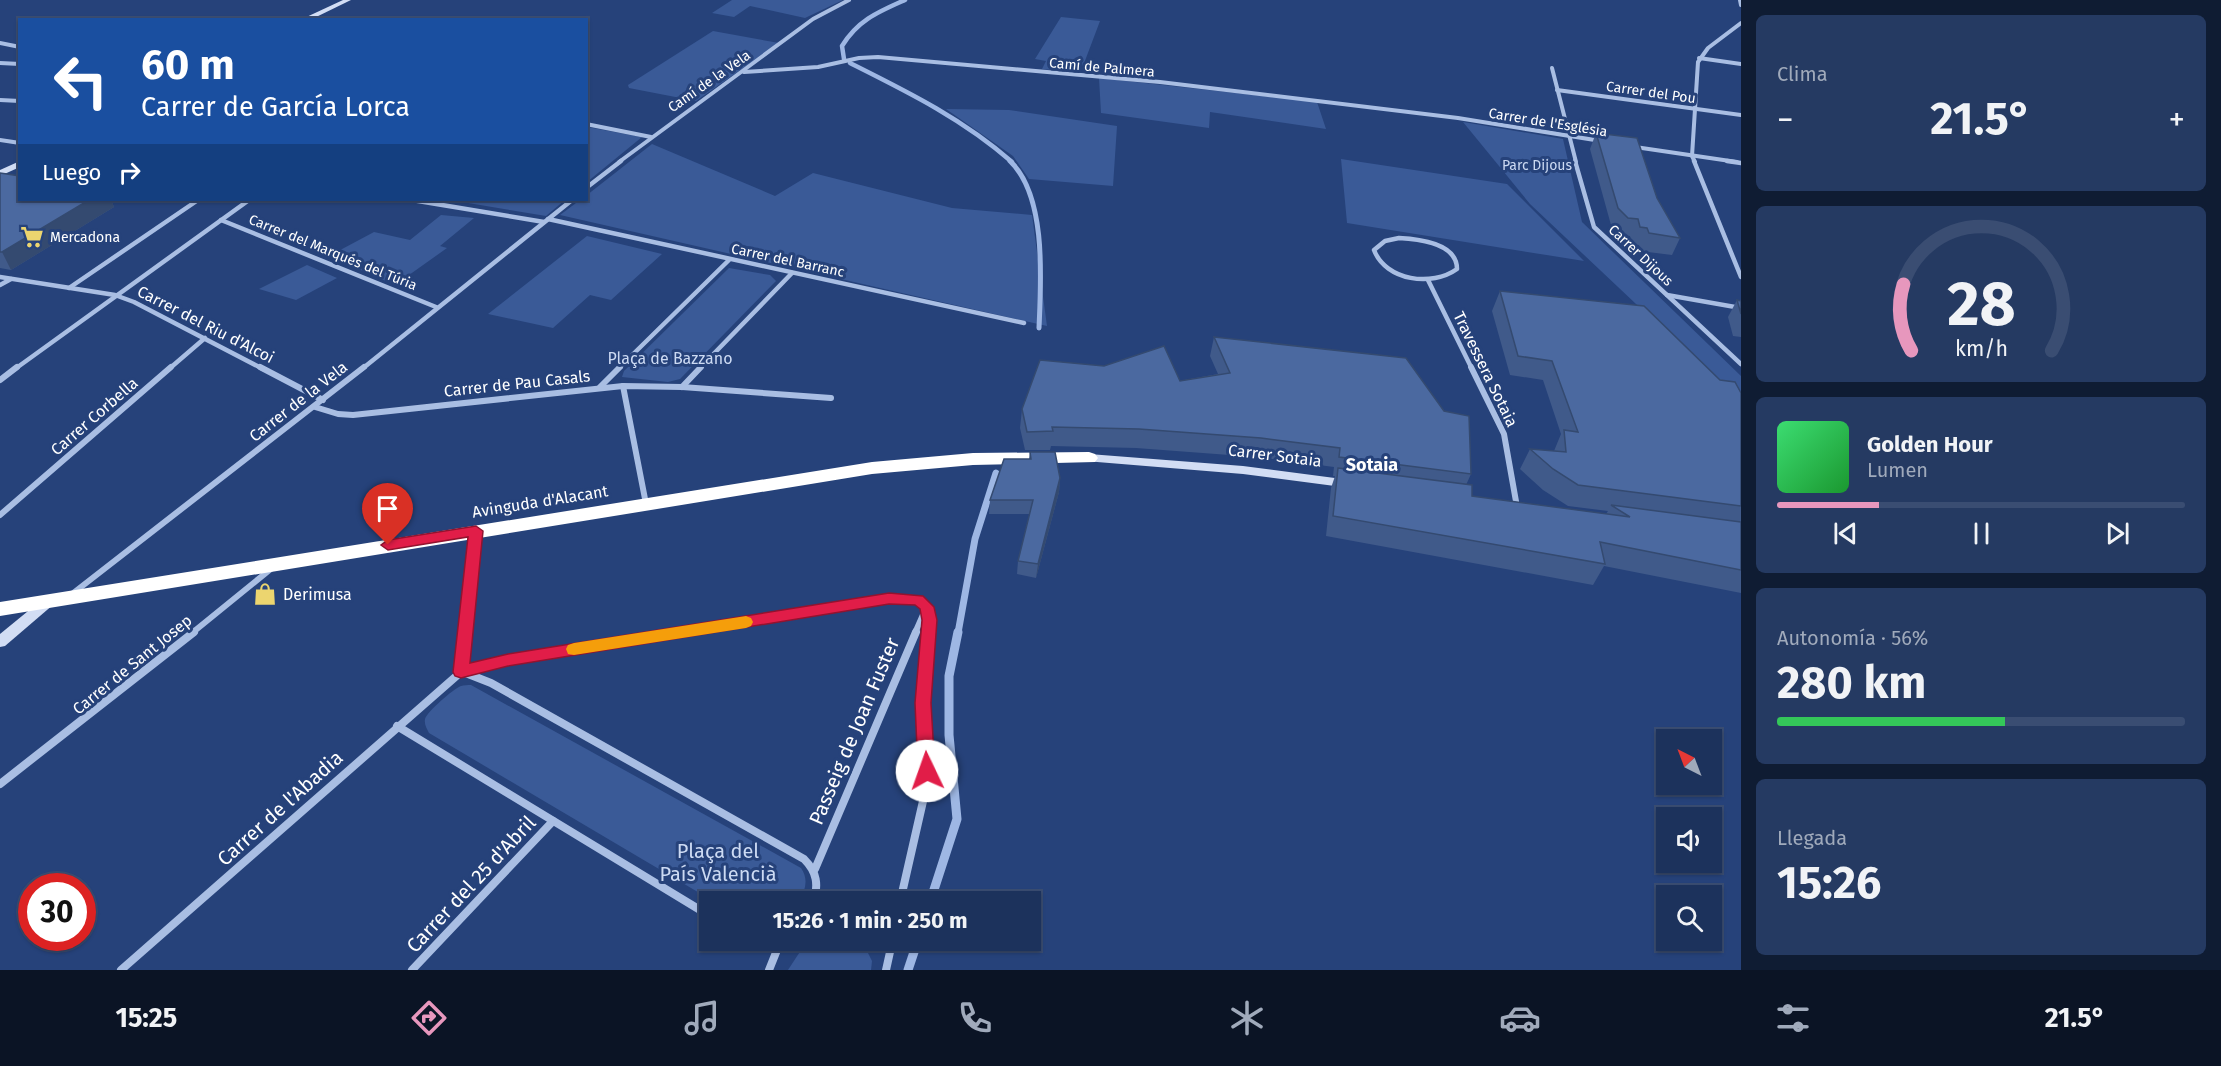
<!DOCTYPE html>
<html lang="es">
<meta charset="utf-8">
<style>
body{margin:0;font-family:"Fira Sans",sans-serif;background:#253a62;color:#f1f3f6;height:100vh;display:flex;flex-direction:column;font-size:22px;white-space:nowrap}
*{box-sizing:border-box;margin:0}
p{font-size:20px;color:#a0aabb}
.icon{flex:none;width:33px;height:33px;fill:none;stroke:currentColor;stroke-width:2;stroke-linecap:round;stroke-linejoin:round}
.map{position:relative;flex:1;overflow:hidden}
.side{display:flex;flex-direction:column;gap:15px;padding:15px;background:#0f1c33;width:480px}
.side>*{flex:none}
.guide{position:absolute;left:18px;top:18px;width:570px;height:183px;border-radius:0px;box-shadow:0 2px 4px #0004,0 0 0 2px #3a4d72;background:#1a4fa0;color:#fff;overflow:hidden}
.needle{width:39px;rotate:318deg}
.buttons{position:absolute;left:1656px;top:729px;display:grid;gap:12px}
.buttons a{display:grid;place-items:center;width:66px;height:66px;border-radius:0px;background:#1c325c;box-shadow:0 2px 4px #0004,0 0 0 2px #3a4d72;font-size:30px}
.speed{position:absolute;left:18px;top:873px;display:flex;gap:12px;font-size:30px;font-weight:700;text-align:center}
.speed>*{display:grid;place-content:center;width:78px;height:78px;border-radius:50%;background:#1c325c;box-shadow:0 2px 4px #0004,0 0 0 2px #3a4d72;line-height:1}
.speed .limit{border:9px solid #d22;background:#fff;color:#111}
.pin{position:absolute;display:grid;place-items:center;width:51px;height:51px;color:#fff;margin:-62px -26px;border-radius:50% 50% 50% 0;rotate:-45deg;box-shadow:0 0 6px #0007}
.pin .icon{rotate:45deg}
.me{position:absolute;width:66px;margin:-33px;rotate:357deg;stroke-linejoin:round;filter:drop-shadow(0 0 4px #0008)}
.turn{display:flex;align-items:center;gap:21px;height:126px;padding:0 24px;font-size:27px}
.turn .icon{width:78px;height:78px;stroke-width:2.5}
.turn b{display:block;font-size:42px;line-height:51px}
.then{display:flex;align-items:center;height:57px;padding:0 24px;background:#0003;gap:12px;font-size:22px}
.big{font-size:45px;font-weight:700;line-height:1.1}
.side .widget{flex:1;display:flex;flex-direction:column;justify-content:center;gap:9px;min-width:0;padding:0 21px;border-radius:9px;background:#253a62}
.side .dial{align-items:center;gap:0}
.dial svg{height:156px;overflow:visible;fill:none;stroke:#3a4d72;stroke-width:7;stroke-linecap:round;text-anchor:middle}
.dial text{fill:#f1f3f6;stroke:none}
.song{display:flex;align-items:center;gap:18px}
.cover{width:72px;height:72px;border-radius:9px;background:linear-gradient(135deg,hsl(140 70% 55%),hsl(130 70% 35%))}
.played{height:6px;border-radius:3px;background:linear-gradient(90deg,#e797bd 25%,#3a4d72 25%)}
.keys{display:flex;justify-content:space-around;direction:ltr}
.heat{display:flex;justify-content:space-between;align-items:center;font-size:33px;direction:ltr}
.charge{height:9px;border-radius:4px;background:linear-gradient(90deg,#34c759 56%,#3a4d72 0)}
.trip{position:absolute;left:699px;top:891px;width:342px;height:60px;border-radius:0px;background:#1c325c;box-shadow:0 2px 4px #0004,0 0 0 2px #3a4d72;font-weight:700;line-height:60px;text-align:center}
.dock{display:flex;height:96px;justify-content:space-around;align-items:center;background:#0b1425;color:#a0aabb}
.dock .icon{width:42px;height:42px}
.dock .current{color:#e797bd}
.dock b{font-size:27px;color:#f1f3f6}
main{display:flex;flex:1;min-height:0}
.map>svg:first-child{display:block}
</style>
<main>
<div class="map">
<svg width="1741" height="970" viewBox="0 0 1741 970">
<rect width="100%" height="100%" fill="#26427a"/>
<g fill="#3a5a97">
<path d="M732,0H843L805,18L750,6L734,17L712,13Z"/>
<path d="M1061,17L1100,21L1083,66L1071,64L1067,71L1042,69L1046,61L1035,59Z"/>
<path d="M713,31L779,43L696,101L629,88L628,85Z"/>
<path d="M1099,78L1317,102L1326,129L1210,112L1209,128L1101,113Z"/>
<path d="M946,109L1009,110L1117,126L1113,186L1029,179L1013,156Z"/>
<path d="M1463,122L1563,139L1582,222L1741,376V403L1530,204Z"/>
<path d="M587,127L642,137L587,182Z"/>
<path d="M652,144L775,196L813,173L952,208L1032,215L1047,326L560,215L580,200H586L587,195Z"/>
<path d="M1341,159L1507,184L1584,261L1347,223Z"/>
<path d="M450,200H565L546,216Z"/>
<path d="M441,215L474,218L440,246L447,248L395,285L329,256L374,232L410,240Z"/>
<path d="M587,236L662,254L611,300L590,295L553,328L488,314Z"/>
<path d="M307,265L337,278L296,300L259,289Z"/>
<path d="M729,268L770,275L776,281L680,379L668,382L622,377L624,371Z"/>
<path d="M471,685L801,868C809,880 805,889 800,901H713L429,733C427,729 424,725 425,719C427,712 453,689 461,686C464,685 468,685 471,685Z"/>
<path d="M807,941H862L872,961L871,970H788Z"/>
</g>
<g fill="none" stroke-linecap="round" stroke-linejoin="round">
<g stroke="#9eb7e4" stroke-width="4.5">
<path d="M844,59L842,46C858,20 878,12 905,0"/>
<path d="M850,63C908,92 963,119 1012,162"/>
</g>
<path stroke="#9eb7e4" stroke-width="5" d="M1010,161C1047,196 1041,281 1039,328"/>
<path stroke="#9eb7e4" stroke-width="7" d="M958,633L975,539L996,473"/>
<g stroke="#9eb7e4" stroke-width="9">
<path d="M930,902L957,819L949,735V676L958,632"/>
<path d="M908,970L918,940"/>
</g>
<g stroke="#a9bee3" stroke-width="4">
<path d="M1740,0L1741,5"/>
<path d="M0,43L20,47"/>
<path d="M1699,58L1741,64"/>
<path d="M0,63L20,64"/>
<path d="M1552,68L1576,162"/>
<path d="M744,72L818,67L859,58L878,57L1160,82L1458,118L1601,141"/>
<path d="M1557,90L1741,115"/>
<path d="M0,100L20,101"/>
<path d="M586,124L651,137"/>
<path d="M0,140L20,143"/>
<path d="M1635,147L1737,162"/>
<path d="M619,162L813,19L849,0"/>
<path d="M1695,162L1692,156L1698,62L1708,48L1741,23"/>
</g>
<g stroke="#a9bee3" stroke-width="4.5">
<path d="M1575,161L1594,227L1741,364"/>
<path d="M1694,161L1741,277"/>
<path d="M1727,161L1741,163"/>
<path d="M586,188L621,161"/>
<path d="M412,200L544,222"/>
<path d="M548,219L1024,323"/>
<path d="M221,220L436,307"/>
<path d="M1399,238C1418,239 1457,243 1457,269C1432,287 1386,281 1374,250L1385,241Z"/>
<path d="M0,277L115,295L134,302L263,369"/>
<path d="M1428,280L1472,369"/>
<path d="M0,285L11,279"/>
<path d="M69,288L198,200"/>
<path d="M1667,295L1741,308"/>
<path d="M15,369L249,200"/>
<path d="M169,369L205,338"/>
<path d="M362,369L572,200"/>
<path d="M618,369L729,260"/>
<path d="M699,369L792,273"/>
</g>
<g stroke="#a9bee3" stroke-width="6">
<path d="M260,367L323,400"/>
<path d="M1471,367L1504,434L1517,507"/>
<path d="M0,380L17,367"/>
<path d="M623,386L646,504"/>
<path d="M600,387L620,367"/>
<path d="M682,387L701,367"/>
<path d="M315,407L338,414L353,415L623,386L682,387L831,398"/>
<path d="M0,515L171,367"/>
<path d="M72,594L364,367"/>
<path d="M192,633L272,568"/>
<path d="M465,633L476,532"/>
<path d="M678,633L906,597C930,604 930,609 928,633"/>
<path d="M915,633L926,608"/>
</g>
<g stroke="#a9bee3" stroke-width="8">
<path d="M461,672L465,632"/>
<path d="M463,672L491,683L804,859C817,872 819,885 813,902"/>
<path d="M397,726L710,916"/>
<path d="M0,784L194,632"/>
<path d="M815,869L916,632"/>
<path d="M900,902L926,788L923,703L928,632"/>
<path d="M750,940L761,945L778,940"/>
<path d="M121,970L461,672L508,660L688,632"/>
<path d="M412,970L553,821"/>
<path d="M769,970L781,940"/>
<path d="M886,970L890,952L887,940"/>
</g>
<g fill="#d2ddf4" fill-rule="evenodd">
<path d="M343,0H351L310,20H300Z"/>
<path d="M20,161V167L0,176V170Z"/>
<path d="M1089,454L1243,466L1350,480L1356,484L1350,488L1243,474L1085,461L1083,458L1085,455Z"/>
<path d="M49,596L54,598L56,601L54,604L5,646L0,647V634L44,598Z"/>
</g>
<path fill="#fff" fill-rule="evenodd" d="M1089,452L1095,454L1098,458L1095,462L973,465L872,474L0,616V602L872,462L973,453Z"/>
</g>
<g fill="#405a8a">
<path d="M1596,133L1657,198L1680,238L1672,255L1640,251L1639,245L1632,244L1630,236L1620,235L1611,225L1590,149Z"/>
<path d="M0,173L20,200H111L114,207L11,270L0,268Z"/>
<path d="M1500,291L1720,380L1741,393V593L1604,566L1593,585L1326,536L1331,488L1335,476H1333L1334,467L1256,457L1136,448L1051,446L1050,450H1025L1020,428L1022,409L1218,374L1210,356L1214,337L1471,474L1466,485L1472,496L1606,514L1608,511L1568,506L1543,490L1520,469L1530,449L1554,451L1561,434L1543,380L1510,375L1492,311Z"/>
<path d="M1737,300L1741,301V337L1733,336L1728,317Z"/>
<path d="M1030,452L1060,478L1059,492L1036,578L1017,574L1018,561L1030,514H989L990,500L1029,459Z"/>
</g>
<g fill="#344a70">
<path d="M89,200H111L114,207L11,270L2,252Z"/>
<path d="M1060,478L1059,492L1036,578L1038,564Z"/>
</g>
<g fill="#4b69a0" stroke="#344a70" stroke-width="1.5">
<path d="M1596,133L1637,138L1657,198L1680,238L1649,233L1647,228L1640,227L1638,219L1628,218L1618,208Z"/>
<path d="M0,173L20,176V200H89L2,252H0Z"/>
<path d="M1500,291L1644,306L1720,380L1735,382L1741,393V506L1578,485L1553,469L1530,449L1566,452L1564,430L1578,432L1552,361L1518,356Z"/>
<path d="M1737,300L1741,301V314Z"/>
<path d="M1214,337L1406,358L1444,411L1469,416L1471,474L1339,457L1340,448L1261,438L1139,429L1052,427L1053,431L1027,432L1022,409L1040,360L1104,366L1164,346L1180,381L1230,373Z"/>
<path d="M1030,452H1055L1060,478L1038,564L1018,561L1033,500H990L1004,459H1031Z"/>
<path d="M1338,468L1472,485V496L1630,517L1611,505L1741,522V570L1600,542L1605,564L1333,516Z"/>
</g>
<path fill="#e11d48" stroke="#92132f" stroke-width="1.5" d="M476,526L483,531L470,663L508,654L889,593L923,596L934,607L937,620L931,703L935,771L933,776L927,778L921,776L918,771L915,703L922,620L920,609L915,605L889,604L508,666L461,678L455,676L453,672L468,537L388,550L381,545L388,540Z"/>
<path fill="#f59e0b" d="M746,616L751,618L753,622L751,626L746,628L574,655L568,654L566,649L568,645L574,643Z"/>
<defs>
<g id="supermarket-bare" transform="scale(1.8)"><path d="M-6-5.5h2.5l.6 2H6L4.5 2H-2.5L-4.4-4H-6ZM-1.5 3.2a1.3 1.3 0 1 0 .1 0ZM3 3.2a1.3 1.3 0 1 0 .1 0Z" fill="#ecd56f" stroke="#26427a" stroke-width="2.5" paint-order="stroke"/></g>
<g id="shop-bare" transform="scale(1.8)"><path d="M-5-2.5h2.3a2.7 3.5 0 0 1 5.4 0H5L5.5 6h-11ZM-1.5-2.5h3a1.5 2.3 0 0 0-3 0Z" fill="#ecd56f" stroke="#26427a" stroke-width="2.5" paint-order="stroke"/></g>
</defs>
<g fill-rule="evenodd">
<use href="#supermarket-bare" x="32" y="237"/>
<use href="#shop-bare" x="265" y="594"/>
</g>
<g text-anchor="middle" stroke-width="6" stroke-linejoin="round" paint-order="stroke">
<g font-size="14" fill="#fff" stroke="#26427a">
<text transform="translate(1102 67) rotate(5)" y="5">Camí de Palmera</text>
<text transform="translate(709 81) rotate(-35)" y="5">Camí de la Vela</text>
<text transform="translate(1651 92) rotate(8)" y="5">Carrer del Pou</text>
<text transform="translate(1548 122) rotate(9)" y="5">Carrer de l'Església</text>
<text transform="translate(333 252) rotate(22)" y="5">Carrer del Marqués del Túria</text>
<text transform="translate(1641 255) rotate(43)" y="5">Carrer Dijous</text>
<text transform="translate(788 260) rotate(12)" y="5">Carrer del Barranc</text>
</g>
<g font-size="14" fill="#ccdaf3" stroke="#26427a">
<text x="1537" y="170">Parc Dijous</text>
</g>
<g font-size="14" fill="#fff" stroke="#26427a" text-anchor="start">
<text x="50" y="242">Mercadona</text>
</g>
<g font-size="16" fill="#fff" stroke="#26427a">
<text transform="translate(206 324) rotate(27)" y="6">Carrer del Riu d'Alcoi</text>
<text transform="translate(1486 369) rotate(64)" y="6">Travessera Sotaia</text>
<text transform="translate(517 383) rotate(-6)" y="6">Carrer de Pau Casals</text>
<text transform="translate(298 401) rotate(-38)" y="6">Carrer de la Vela</text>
<text transform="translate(94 416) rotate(-41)" y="6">Carrer Corbella</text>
<text transform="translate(1275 455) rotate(7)" y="6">Carrer Sotaia</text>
<text transform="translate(540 501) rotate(-9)" y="6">Avinguda d'Alacant</text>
<text transform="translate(132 664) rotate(-39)" y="6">Carrer de Sant Josep</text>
</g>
<g font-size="16" fill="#ccdaf3" stroke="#26427a">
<text x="670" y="364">Plaça de Bazzano</text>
</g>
<g font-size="16" fill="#fff" stroke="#26427a" text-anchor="start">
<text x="283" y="600">Derimusa</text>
</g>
<g font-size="18" font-weight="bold" fill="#fff" stroke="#26427a">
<text x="1372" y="471">Sotaia</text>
</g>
<g font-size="20" fill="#fff" stroke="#26427a">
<text transform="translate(854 731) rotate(-67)" y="7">Passeig de Joan Fuster</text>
<text transform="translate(280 808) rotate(-42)" y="7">Carrer de l'Abadia</text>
<text transform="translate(471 884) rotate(-47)" y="7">Carrer del 25 d'Abril</text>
</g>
<g font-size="20" fill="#ccdaf3" stroke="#26427a">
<text x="718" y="858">Plaça del<tspan x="718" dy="23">País Valencià</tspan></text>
</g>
</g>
</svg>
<div class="buttons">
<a><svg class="needle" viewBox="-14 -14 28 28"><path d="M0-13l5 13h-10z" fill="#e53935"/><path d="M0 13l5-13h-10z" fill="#a0aabb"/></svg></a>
<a><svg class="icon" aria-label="sound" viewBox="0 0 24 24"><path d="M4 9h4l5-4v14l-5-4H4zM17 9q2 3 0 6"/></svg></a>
<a><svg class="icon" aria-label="search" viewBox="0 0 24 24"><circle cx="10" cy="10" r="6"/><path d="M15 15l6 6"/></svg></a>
</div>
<div class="speed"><div class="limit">30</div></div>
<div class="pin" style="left:388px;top:545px;background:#d93025"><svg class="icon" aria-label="arrive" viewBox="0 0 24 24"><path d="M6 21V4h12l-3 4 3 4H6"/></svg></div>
<svg class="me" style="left:927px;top:771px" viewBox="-20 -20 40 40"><circle r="19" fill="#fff"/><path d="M0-13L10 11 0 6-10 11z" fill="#e11d48"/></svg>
<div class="trip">15:26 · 1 min · 250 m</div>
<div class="guide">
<div class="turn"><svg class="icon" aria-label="left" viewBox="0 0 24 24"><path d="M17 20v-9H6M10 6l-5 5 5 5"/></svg><div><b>60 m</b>Carrer de García Lorca</div></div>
<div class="then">Luego<svg class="icon" aria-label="right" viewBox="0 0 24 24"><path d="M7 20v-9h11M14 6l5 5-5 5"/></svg></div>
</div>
</div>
<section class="side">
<div class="widget"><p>Clima</p>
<div class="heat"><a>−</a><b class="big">21.5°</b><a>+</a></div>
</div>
<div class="widget dial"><svg viewBox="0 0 100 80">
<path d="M14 69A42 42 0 1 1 86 69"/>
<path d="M14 69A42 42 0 0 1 10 35" stroke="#e797bd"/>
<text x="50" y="56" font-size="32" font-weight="700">28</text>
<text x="50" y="72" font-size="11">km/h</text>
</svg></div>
<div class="widget">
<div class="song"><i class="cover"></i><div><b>Golden Hour</b><p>Lumen</p></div></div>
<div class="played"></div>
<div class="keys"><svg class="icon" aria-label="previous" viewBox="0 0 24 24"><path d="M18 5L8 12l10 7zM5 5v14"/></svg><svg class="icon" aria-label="pause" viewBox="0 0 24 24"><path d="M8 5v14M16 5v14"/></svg><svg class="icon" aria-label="next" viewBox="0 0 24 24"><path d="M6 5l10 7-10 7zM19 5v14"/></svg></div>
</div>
<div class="widget"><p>Autonomía · 56%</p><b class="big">280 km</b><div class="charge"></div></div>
<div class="widget"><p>Llegada</p><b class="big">15:26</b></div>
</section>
</main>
<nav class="dock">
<b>15:25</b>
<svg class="icon current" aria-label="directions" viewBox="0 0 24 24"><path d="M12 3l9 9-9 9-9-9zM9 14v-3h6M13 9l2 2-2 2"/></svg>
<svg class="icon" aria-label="music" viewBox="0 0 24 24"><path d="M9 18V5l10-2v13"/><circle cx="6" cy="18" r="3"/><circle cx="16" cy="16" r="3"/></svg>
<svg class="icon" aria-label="phone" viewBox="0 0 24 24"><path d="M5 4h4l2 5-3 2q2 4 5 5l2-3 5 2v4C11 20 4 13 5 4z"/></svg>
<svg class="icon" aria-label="climate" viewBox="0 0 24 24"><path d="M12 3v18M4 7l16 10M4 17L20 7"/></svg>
<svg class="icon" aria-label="car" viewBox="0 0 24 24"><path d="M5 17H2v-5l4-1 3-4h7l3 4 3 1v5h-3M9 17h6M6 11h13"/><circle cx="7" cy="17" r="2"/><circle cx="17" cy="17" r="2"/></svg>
<svg class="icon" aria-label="filters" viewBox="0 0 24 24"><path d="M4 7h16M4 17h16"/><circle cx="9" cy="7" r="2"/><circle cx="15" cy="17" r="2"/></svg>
<b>21.5°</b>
</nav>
